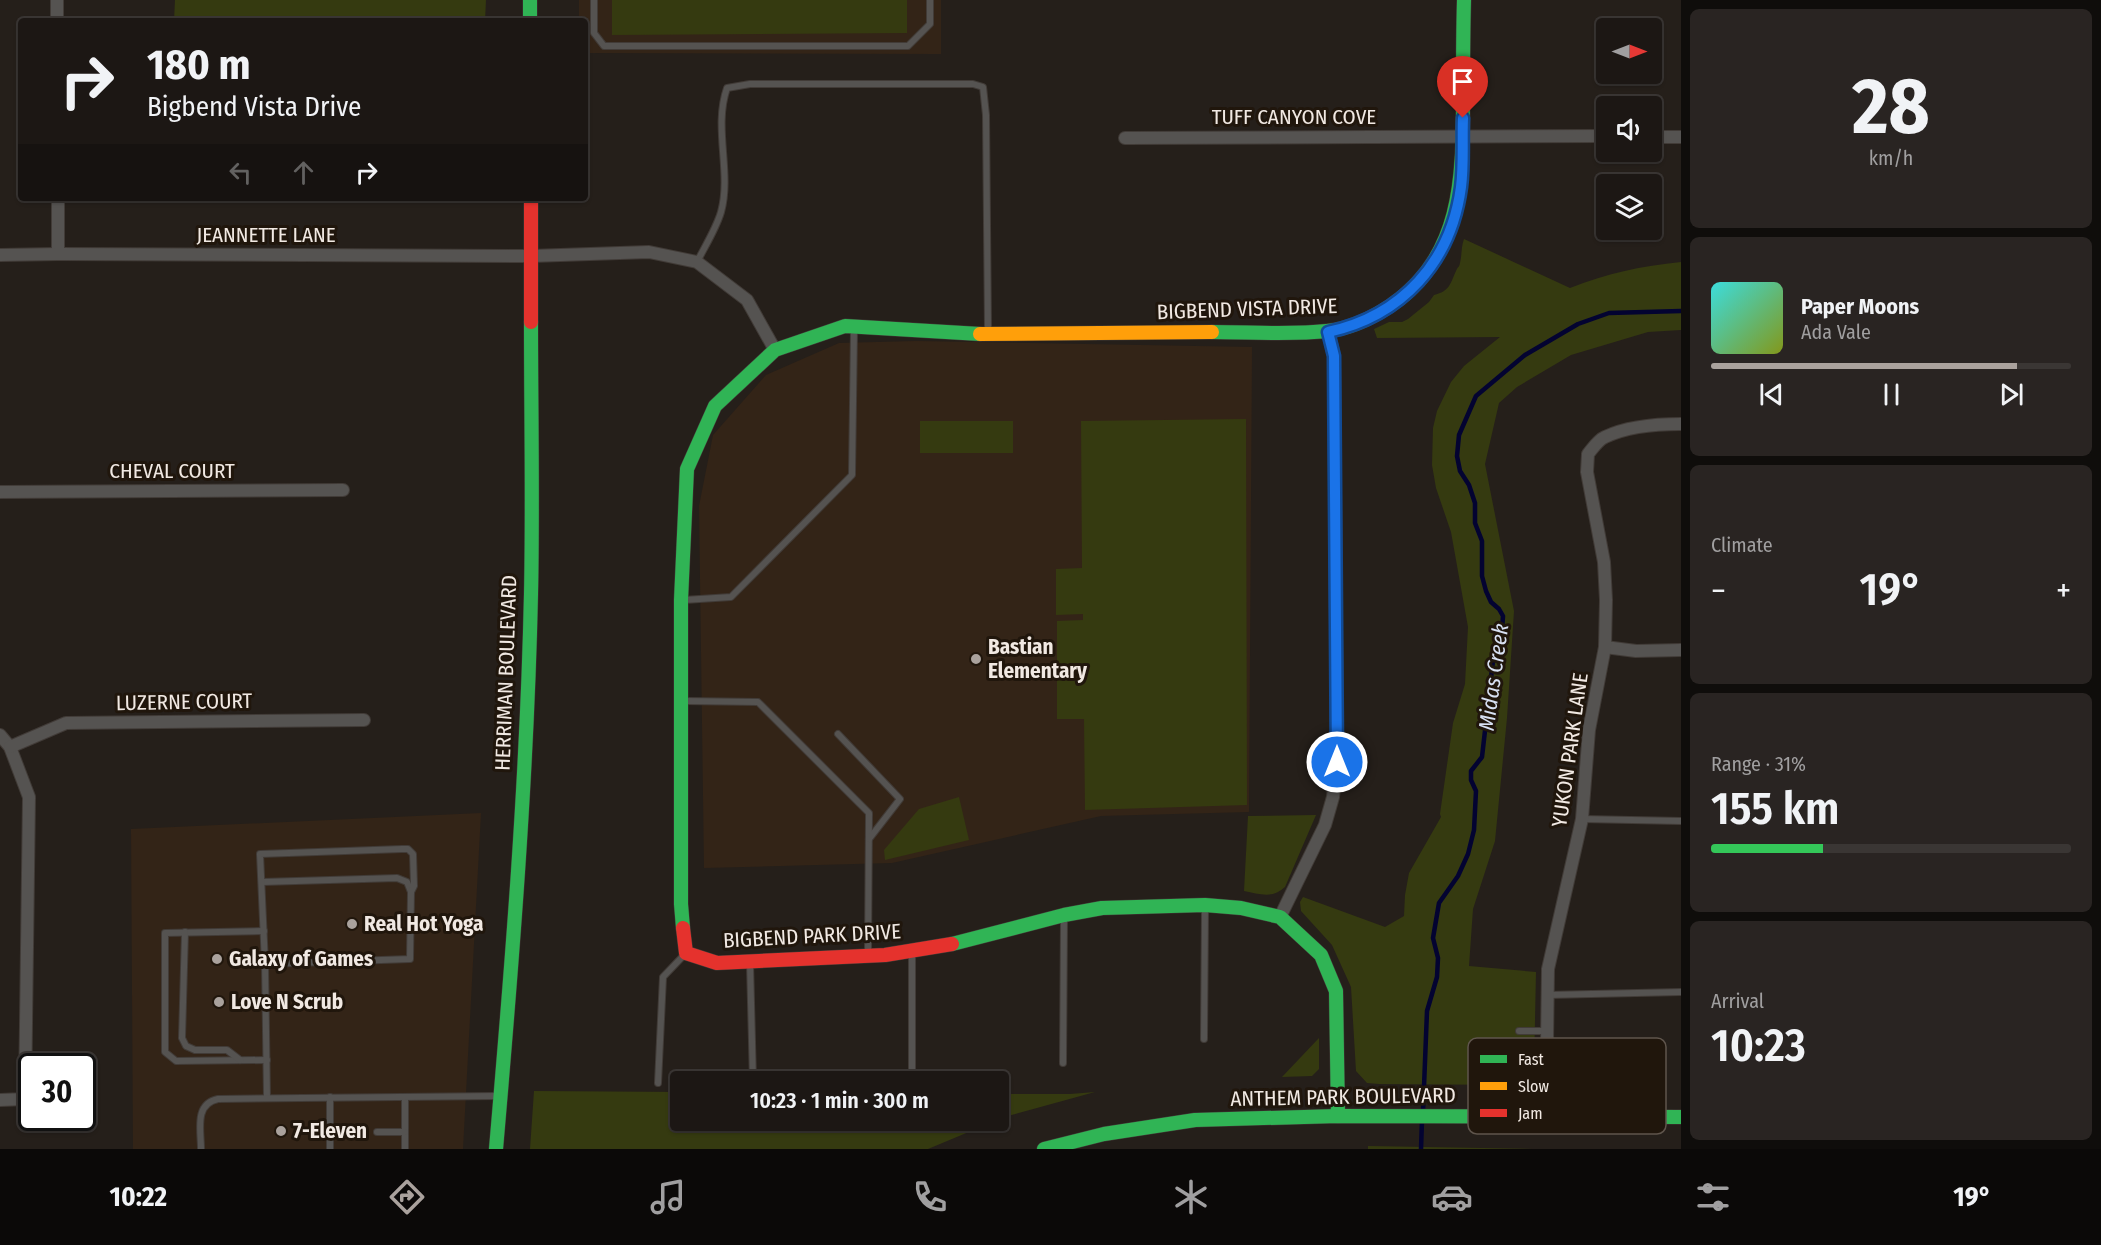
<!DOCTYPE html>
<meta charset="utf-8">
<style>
body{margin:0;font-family:"Fira Sans Condensed",sans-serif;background:#292422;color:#f1f3f6;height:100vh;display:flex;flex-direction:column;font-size:22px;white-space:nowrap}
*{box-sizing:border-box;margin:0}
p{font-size:20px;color:#a09fa0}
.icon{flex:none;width:33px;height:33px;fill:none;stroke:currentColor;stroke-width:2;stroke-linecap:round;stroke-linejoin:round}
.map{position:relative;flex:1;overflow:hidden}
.details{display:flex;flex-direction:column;gap:9px;padding:9px;background:#0f0d0b;width:420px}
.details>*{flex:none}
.top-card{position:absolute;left:18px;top:18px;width:570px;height:183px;border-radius:6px;box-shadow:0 2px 4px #0004,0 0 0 2px #3a3634;background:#1c1714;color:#f1f3f6;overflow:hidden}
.needle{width:39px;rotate:90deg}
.fabs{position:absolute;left:1596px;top:18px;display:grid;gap:12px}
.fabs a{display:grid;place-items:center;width:66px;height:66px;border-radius:6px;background:#1c1714;box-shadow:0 2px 4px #0004,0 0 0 2px #3a3634;font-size:30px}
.speed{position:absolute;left:18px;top:1053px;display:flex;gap:12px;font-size:30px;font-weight:700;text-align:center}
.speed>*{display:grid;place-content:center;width:78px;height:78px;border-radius:50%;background:#1c1714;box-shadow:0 2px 4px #0004,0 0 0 2px #3a3634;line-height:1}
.speed .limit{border:3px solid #111;border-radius:9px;background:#fff;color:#111}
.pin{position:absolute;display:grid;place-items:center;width:51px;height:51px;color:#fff;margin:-62px -26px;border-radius:50% 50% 50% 0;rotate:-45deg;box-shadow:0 0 6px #0007}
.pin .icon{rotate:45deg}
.me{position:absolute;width:66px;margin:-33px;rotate:0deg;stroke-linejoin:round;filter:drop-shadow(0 0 4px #0008)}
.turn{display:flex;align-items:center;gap:21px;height:126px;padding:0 30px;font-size:27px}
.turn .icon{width:78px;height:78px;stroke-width:2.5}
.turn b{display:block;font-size:42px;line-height:51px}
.lanes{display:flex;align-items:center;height:57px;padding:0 30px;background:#0003;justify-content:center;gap:30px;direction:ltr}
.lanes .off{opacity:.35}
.big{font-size:45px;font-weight:600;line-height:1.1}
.details .tile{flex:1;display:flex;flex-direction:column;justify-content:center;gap:9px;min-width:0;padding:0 21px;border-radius:9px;background:#292422}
.details .dial{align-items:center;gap:0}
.dial b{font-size:78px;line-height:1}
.song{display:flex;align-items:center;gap:18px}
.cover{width:72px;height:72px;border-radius:9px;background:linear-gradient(135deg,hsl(180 70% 55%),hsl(70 70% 35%))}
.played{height:6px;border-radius:3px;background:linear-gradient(90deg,#aaa29d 85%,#3a3634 85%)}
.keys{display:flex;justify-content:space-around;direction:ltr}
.heat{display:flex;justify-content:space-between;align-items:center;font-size:33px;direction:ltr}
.charge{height:9px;border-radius:4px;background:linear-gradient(90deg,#34c759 31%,#3a3634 0)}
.trip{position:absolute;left:670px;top:1071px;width:339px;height:60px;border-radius:6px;background:#1c1714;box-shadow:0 2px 4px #0004,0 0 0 2px #3a3634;font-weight:600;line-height:60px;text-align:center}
.tab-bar{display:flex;height:96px;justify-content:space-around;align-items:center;background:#0b0908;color:#a09fa0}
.tab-bar .icon{width:42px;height:42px}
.tab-bar .on{color:#aaa29d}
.tab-bar b{font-size:27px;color:#f1f3f6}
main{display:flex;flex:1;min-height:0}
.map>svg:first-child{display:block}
</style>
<main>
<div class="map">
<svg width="1681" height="1149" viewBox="0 0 1681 1149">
<rect width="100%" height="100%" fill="#251f1a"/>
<g fill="#332417">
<path d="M579,0H941V54L585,53V21H579Z"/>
<path d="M916,341L1252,347L1249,812L1101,816L892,863L704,868L699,506L713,435L766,375L839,343Z"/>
<path d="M481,813L463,1149H133L131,829Z"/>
</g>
<g fill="#353a10">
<path d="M175,0H486L485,21H174Z"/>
<path d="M612,0H907V33L612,35Z"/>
<path d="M1464,239L1570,288C1608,273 1641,266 1681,262V330L1648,332L1571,355L1517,387L1499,403L1485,464L1514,611L1507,718L1495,841L1473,909L1469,966L1536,972L1534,1068L1527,1079L1516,1085L1379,1084L1367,1083L1356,1071L1351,987L1332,945L1301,911L1300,902L1303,897L1385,927L1404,916L1405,895L1409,873L1441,817L1440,814L1453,723L1465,684L1468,627L1451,532L1436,488L1432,465L1433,428L1437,411L1451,382L1464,366L1500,337L1377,338L1374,329L1389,322H1402L1408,319L1429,302L1434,295C1450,291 1450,284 1456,271C1458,266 1459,268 1460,263C1462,255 1461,247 1464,239Z"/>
<path d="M1246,419L1247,805L1085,810L1084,719H1057V673H1083V667H1057V621L1083,620V614L1056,615V569L1082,568L1081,421Z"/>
<rect x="920" y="421" width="93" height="32"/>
<path d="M959,797L969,840L885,860L884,850L919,809Z"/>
<path d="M1316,815L1285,887C1272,899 1260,894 1244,891L1248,816Z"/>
<path d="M1319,1038V1069L1312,1076L1282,1077Z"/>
<path d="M534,1091L681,1092V1120L995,1121L928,1149H530Z"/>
<path d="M1095,1092L1004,1117L999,1119V1094H1070Z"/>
<path d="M1368,1146L1533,1149H1368Z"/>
</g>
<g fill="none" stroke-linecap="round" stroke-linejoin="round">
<g stroke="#030331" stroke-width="4.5">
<path d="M1423,1112L1427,1011L1437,977L1438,958L1433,938L1439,903L1458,876L1468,854L1474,830L1476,791L1471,780V771L1482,757L1494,652L1501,644L1503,616L1499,609L1491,602L1486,591L1482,576V541L1475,523V503L1469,485L1460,471L1457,456L1459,435L1476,396L1525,355L1578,324L1609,313L1681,311"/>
<path d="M1421,1149L1422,1120"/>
</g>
<g stroke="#413b37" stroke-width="8">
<g id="lane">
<path d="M594,0V33L604,46H908L930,24V0"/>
<path d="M697,262C705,246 716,229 721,212C732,172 713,128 727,88L750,84H973L983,87L986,115L988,331"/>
<path d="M684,600L731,597L852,475L854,329"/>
<path d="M685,701L758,702L869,813L868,953"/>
<path d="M838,734L900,799L869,839"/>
<path d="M1582,819L1681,821"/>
<path d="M262,882L397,878L407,882L411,892"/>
<path d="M264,931L165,933V1052L176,1061L267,1060"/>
<path d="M185,932L182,1038L186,1046L195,1050H227L240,1060"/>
<path d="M912,954V1073"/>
<path d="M750,963L753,1081"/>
<path d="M265,964L260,854L402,849H408L413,854L414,886L411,892L410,959L265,964L267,1098"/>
<path d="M1547,995L1681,992"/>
<path d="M1519,1031H1546"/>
<path d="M1204,1039L1205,908"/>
<path d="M1063,1063L1064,918"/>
<path d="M658,1083L663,977L685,954"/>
<path d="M330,1097V1149"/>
<path d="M405,1097V1149"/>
<path d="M330,1132H352"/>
<path d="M377,1132H405"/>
<path d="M201,1149C201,1130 194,1104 218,1099L497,1096"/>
</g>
</g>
<g stroke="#413b37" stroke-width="14">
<g id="street">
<path d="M57,0V21"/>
<path d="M1652,137H1681"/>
<path d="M1125,138L1606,136"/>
<path d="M58,198V254"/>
<path d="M0,255L58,254L531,256L649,252L697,262L747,300L775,350"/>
<path d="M0,492L343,490"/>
<path d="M1605,647L1636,651L1681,650"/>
<path d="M0,735L10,747L29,797L25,1099L0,1100"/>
<path d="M10,747L66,723L364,720"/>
<path d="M1280,917L1325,825L1333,797L1337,762L1334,356L1328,331"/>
<path d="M1546,1117L1548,969L1582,819L1589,730L1605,647L1606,600L1604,562L1587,472L1588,454C1593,448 1598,440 1605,437C1628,426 1656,424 1681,424"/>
</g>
</g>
<g stroke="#413b37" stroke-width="15">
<g id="fast">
<path d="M530,0V21"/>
<path d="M1212,332C1249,332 1291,335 1327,331C1349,329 1372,318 1390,306C1462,258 1463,178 1463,101C1463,67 1463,34 1464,0"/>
<path d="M683,928L681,904V600L687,469L715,406L775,350L845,326L980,334"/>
<path d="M952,944L1064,915L1102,908L1205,905L1241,908L1280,917L1321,955L1336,991L1338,1116"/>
<path d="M496,1149C512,964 527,779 531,594C533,503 531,413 531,322"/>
<path d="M1044,1149L1104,1134L1195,1120L1338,1116L1681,1117"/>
</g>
</g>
<g stroke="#413b37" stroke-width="15">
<path id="slow" d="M980,334L1212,332"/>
</g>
<g stroke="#413b37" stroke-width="15">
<g id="jam">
<path d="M531,198V322"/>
<path d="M683,928L686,953L717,963L885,955L952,944"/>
</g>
</g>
<use href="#lane" stroke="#555351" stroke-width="6"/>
<use href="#street" stroke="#555351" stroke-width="12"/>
<use href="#fast" stroke="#30b455" stroke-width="14"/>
<use href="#slow" stroke="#ff9f0a" stroke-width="14"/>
<use href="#jam" stroke="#e5322d" stroke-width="14"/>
</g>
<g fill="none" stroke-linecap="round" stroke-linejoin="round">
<g stroke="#114b97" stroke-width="15">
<path id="route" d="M1337,762L1334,356L1328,332C1402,316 1451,262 1461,187C1464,164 1462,141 1463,118"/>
</g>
<use href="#route" stroke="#1a73e8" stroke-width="10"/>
</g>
<g fill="#aaa29d" stroke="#20160c" stroke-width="2">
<circle cx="976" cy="659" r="6"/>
<circle cx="352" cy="924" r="6"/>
<circle cx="217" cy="959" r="6"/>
<circle cx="219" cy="1002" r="6"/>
<circle cx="281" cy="1131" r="6"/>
</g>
<g text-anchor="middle" stroke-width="6" stroke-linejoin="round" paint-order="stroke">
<g font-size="21" fill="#f1e9e3" stroke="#20160c">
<text x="1294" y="124">TUFF CANYON COVE</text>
<text x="266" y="242">JEANNETTE LANE</text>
<text transform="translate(1247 309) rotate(-2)" y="7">BIGBEND VISTA DRIVE</text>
<text x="172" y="478">CHEVAL COURT</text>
<text transform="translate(506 673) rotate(-88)" y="7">HERRIMAN BOULEVARD</text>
<text transform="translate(184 702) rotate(-1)" y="7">LUZERNE COURT</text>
<text transform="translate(1570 750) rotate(-82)" y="7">YUKON PARK LANE</text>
<text transform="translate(812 936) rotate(-3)" y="7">BIGBEND PARK DRIVE</text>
<text transform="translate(1343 1097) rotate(-1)" y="7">ANTHEM PARK BOULEVARD</text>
</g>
<g font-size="21" font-weight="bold" fill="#f1e9e3" stroke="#20160c" text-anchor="start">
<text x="988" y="654">Bastian<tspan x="988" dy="24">Elementary</tspan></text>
<text x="364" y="931">Real Hot Yoga</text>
<text x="229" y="966">Galaxy of Games</text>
<text x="231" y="1009">Love N Scrub</text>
<text x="293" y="1138">7-Eleven</text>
</g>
<g font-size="22" font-style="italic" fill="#d8e1f3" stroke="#20160c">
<text transform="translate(1493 677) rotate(-82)" y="8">Midas Creek</text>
</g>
</g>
<rect x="1468" y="1038" width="198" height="96" rx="9" fill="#20160c" stroke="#5f554c" stroke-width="1.5"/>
<rect x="1480" y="1055" width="27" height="8" fill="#30b455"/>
<rect x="1480" y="1082" width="27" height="8" fill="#ff9f0a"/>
<rect x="1480" y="1109" width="27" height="8" fill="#e5322d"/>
<g font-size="16" fill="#f1e9e3">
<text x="1518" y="1065">Fast</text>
<text x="1518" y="1092">Slow</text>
<text x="1518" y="1119">Jam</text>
</g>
</svg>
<div class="fabs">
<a><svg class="needle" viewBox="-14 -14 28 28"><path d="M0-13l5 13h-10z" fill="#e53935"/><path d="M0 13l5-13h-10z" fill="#a09fa0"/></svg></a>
<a><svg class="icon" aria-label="sound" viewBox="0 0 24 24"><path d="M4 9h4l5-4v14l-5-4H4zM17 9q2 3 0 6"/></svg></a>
<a><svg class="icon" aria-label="layers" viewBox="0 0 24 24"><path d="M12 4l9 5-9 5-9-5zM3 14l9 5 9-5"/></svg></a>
</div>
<div class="speed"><div class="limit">30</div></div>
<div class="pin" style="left:1463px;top:118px;background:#d93025"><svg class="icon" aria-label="arrive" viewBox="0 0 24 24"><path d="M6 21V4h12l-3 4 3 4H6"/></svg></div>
<svg class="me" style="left:1337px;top:762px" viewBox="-20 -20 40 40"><circle r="17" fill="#1a73e8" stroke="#fff" stroke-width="3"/><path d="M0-11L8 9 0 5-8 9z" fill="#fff"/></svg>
<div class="trip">10:23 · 1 min · 300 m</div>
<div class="top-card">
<div class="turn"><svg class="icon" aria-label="right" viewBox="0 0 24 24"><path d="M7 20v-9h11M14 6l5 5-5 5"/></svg><div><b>180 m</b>Bigbend Vista Drive</div></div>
<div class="lanes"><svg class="icon off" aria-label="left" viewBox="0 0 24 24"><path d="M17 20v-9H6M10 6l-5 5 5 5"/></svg><svg class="icon off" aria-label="ahead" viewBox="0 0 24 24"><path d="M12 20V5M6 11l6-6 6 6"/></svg><svg class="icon" aria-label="right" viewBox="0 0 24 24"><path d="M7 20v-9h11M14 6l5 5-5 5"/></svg></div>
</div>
</div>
<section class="details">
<div class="tile dial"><b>28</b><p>km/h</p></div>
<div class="tile">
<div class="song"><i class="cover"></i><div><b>Paper Moons</b><p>Ada Vale</p></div></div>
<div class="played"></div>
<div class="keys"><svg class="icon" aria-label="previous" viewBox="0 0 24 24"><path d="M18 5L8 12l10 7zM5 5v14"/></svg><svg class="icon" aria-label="pause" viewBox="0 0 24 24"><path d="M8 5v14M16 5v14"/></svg><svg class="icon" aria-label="next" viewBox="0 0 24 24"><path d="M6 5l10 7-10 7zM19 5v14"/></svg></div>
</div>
<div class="tile"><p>Climate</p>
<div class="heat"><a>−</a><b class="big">19°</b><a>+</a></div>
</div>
<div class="tile"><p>Range · 31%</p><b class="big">155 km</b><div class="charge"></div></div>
<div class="tile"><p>Arrival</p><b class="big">10:23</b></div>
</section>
</main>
<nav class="tab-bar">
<b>10:22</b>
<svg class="icon on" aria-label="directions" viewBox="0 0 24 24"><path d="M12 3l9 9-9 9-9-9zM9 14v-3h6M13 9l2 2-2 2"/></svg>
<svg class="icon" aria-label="music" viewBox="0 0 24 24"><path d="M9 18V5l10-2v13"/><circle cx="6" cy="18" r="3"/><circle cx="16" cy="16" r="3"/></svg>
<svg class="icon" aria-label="phone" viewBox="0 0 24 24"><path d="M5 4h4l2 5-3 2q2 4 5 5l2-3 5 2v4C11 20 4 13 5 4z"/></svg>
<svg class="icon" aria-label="climate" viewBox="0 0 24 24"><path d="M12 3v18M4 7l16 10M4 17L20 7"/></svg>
<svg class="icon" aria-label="car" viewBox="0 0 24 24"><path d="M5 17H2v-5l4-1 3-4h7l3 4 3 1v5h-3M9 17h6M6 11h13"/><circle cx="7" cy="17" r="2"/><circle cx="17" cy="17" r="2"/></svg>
<svg class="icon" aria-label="filters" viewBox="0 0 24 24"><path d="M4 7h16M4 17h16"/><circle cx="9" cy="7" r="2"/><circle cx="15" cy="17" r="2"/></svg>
<b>19°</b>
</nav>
